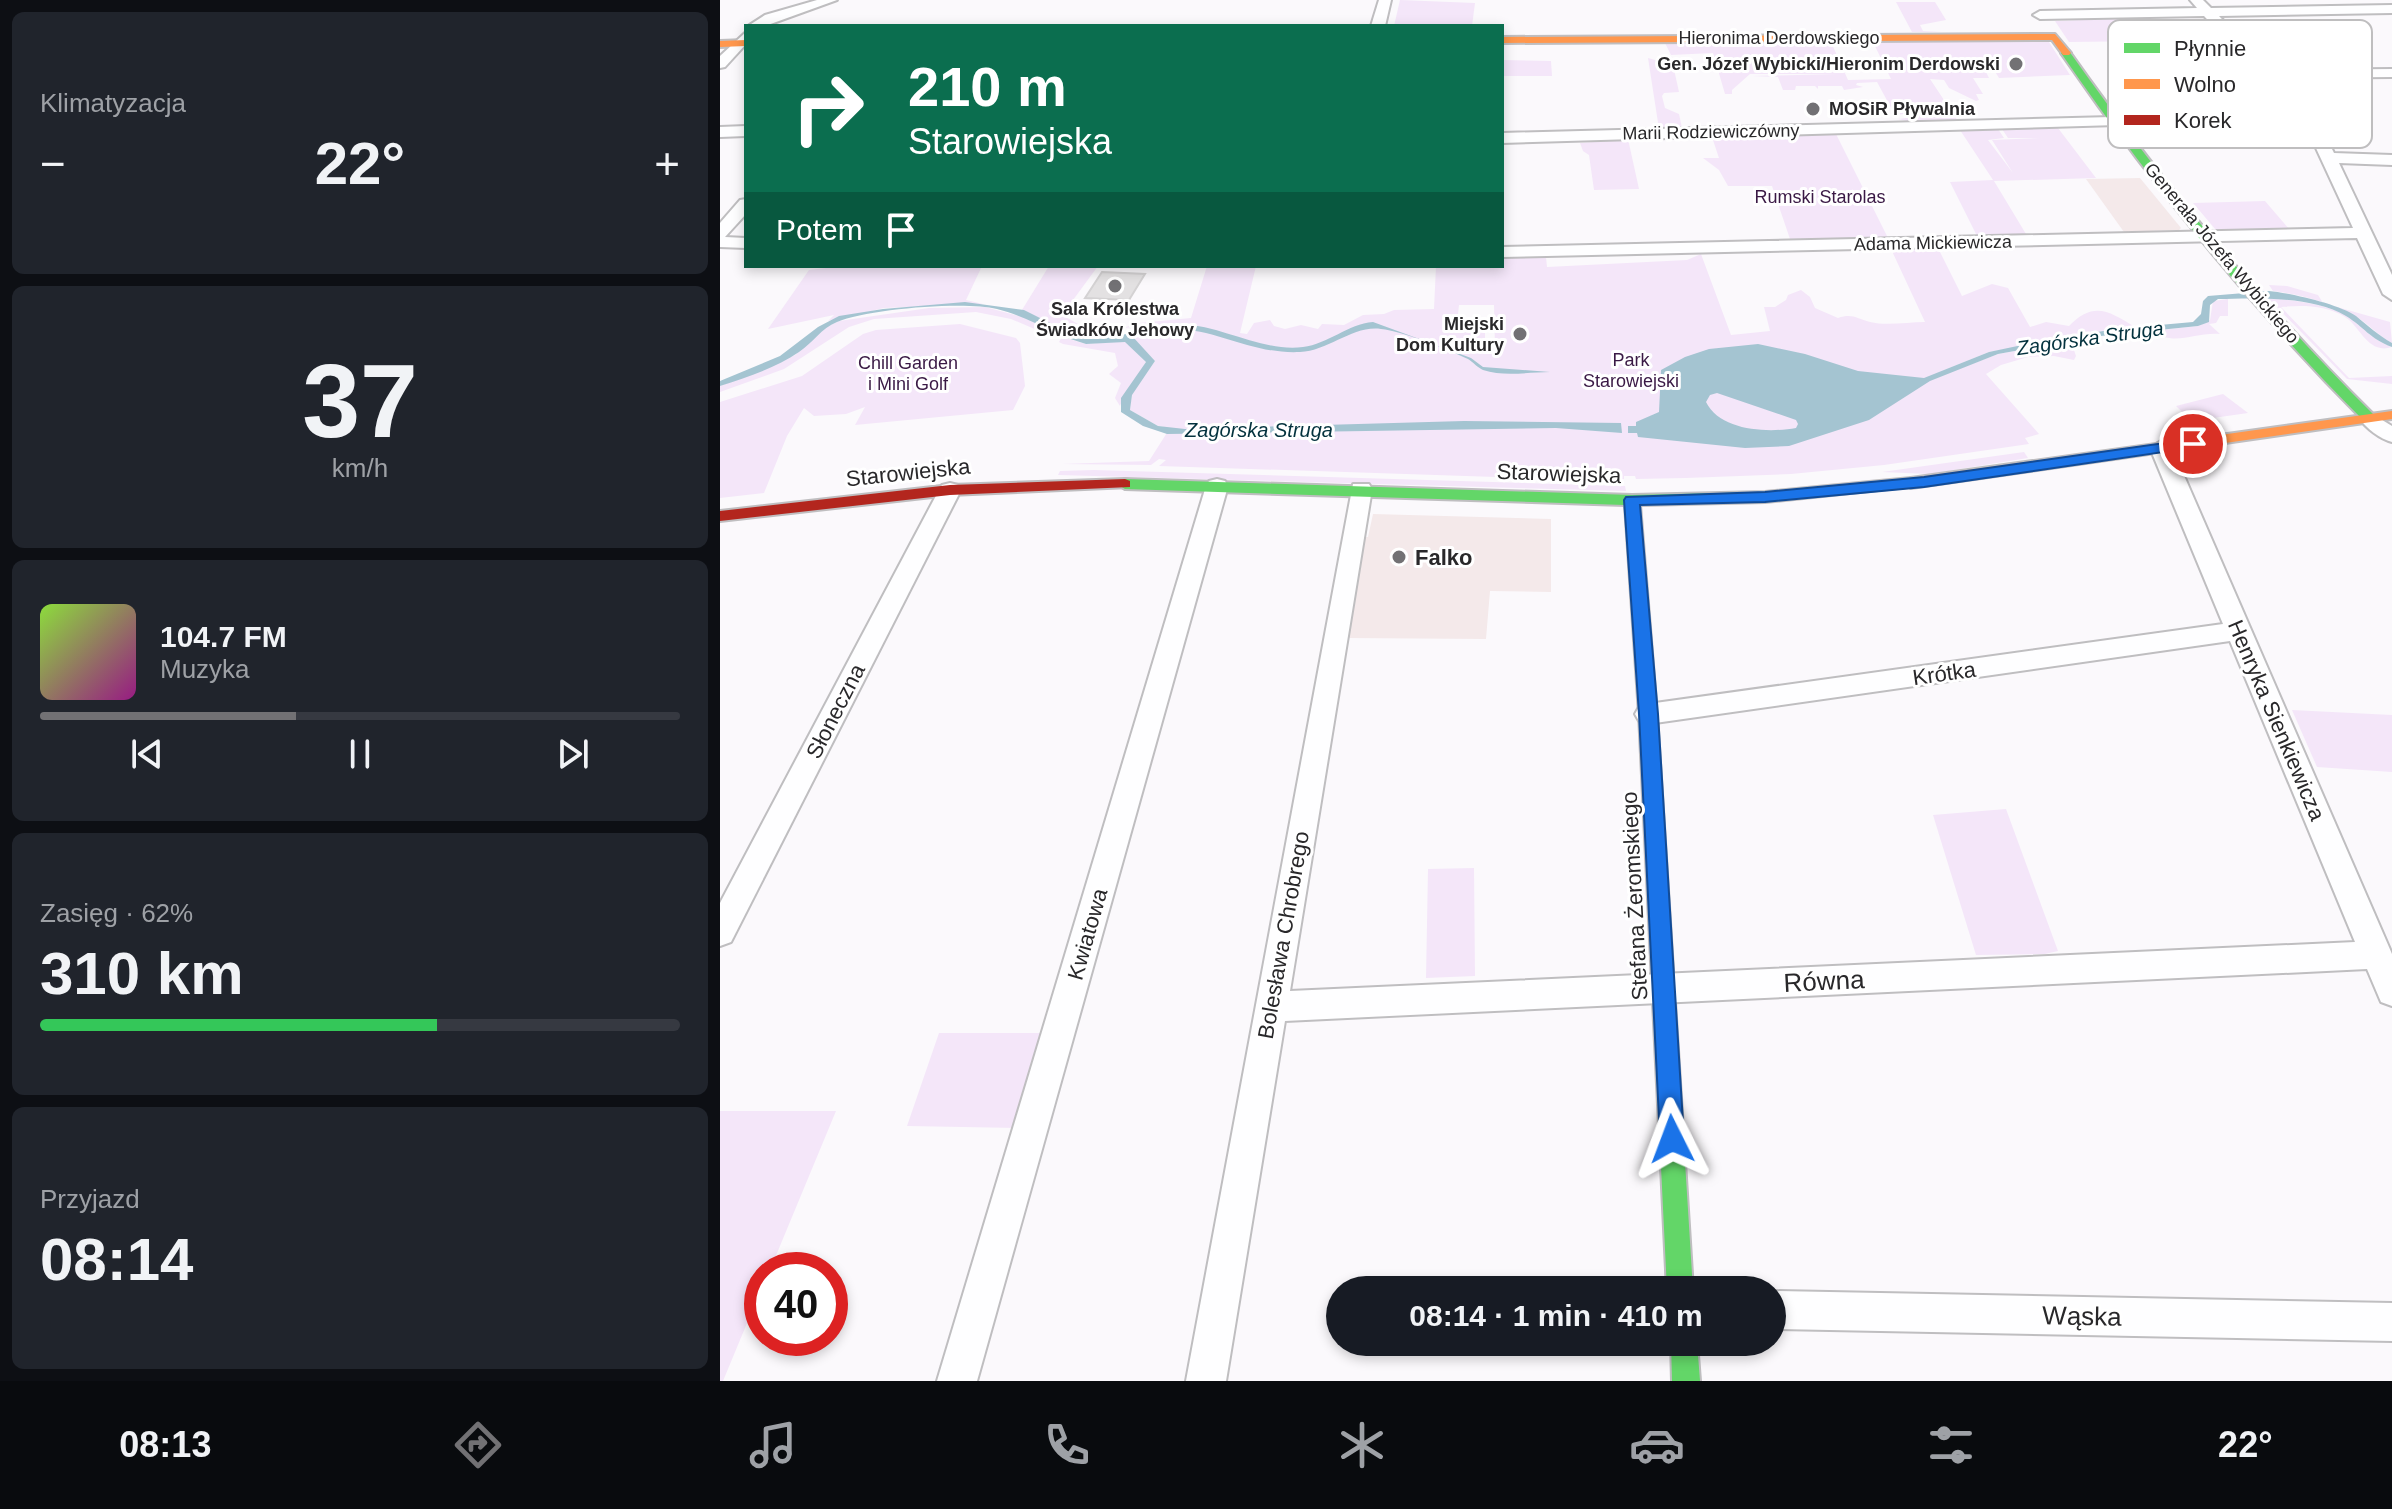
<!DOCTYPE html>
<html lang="pl">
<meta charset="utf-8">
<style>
body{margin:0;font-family:Arial,sans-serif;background:#20242c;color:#f1f3f6;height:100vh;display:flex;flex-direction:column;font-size:30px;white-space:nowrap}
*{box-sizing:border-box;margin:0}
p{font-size:26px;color:#9ea1a6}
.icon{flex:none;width:44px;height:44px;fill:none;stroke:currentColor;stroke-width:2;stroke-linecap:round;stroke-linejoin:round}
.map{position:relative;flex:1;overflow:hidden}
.details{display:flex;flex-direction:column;gap:12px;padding:12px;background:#0d0f14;width:720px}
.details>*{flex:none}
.hud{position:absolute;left:24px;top:24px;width:760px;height:244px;border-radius:0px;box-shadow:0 4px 12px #0003;background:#0b6e4f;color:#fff;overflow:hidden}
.speed{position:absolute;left:24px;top:1252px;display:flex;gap:16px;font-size:40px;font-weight:700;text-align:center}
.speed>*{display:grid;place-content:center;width:104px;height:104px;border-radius:50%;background:#171b24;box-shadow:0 4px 12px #0003;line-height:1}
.speed .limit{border:12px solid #d22;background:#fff;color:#111}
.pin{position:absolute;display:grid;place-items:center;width:68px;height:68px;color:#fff;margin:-34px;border:4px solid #fff;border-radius:50%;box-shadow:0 2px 8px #0007}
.me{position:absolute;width:88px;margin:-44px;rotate:357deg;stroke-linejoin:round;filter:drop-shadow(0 0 6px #0008)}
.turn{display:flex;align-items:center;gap:28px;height:168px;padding:0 32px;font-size:36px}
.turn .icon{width:104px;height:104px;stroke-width:2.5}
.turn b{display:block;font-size:56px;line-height:68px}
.then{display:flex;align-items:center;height:76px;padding:0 32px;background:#0003;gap:16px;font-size:30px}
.big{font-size:60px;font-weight:800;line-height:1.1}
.details .widget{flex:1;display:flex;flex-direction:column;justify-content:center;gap:12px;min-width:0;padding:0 28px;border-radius:12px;background:#20242c}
.details .dial{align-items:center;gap:0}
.dial b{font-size:104px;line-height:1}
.song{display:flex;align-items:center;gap:24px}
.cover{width:96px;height:96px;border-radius:12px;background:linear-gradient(135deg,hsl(90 70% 55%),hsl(310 70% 35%))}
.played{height:8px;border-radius:4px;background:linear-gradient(90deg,#727174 40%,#363941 40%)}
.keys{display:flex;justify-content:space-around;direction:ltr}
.heat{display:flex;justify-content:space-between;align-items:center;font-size:44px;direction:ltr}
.charge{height:12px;border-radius:6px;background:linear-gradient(90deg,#34c759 62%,#363941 0)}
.trip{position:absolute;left:606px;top:1276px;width:460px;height:80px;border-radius:40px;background:#171b24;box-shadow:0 4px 12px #0003;font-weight:800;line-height:80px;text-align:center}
.dock{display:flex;height:128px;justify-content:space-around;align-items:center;background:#090b0e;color:#9ea1a6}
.dock .icon{width:56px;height:56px}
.dock .on{color:#727174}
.dock b{font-size:36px;color:#f1f3f6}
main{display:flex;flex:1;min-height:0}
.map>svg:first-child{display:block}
</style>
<main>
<section class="details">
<div class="widget"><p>Klimatyzacja</p>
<div class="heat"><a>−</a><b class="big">22°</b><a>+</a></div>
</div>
<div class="widget dial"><b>37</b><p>km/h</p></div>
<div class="widget">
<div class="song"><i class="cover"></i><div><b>104.7 FM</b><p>Muzyka</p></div></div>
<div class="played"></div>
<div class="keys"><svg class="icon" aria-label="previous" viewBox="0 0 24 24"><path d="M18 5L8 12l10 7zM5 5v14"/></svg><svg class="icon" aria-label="pause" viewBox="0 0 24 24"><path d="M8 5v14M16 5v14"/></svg><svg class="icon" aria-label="next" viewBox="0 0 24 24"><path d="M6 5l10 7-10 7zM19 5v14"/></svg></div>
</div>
<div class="widget"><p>Zasięg · 62%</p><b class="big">310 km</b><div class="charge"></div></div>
<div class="widget"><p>Przyjazd</p><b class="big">08:14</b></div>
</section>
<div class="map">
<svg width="1672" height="1381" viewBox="0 0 1672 1381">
<rect width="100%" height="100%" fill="#fbf9fc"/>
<g fill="#f4e9ea">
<path d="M1420,178L1461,228L1459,230L1404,232L1366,179Z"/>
<path d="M653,514L831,519V592L770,591L766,639L626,638L641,537H648Z"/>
</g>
<g fill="#f4e6f9" fill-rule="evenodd">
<path d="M680,0L755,3L752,26H674Z"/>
<path d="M1176,2H1215L1226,20L1200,25L1203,31L1222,32H1192Z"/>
<path d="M1414,18L1433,41L1349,42L1335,21Z"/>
<path d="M1111,42L1128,80L1171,79L1153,42H1329L1350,75L1279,78L1274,70H1265L1269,78H1253L1263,94H1256L1259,100L1256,101L1229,88L1224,80L1210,79L1238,121L1192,122L1178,119L1186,118L1184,114L1175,115L1157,82L1137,83L1136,85L1143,87L1124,90L1122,86H1098V89L1095,86H1076L1075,90H1063L1058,77L1032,76L1117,74H1030L1012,90V94H1005L993,53L951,55L945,43Z"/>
<path d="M928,58L953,65L959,92L944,93L942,96L945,108L959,114L962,128L939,129Z"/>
<path d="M782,60L831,61L832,76H782Z"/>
<path d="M1338,128L1376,178L1274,181L1306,234L1257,236L1230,182L1273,180L1240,130L1278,129L1284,138L1268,140L1293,173L1272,140L1320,138H1288L1282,129Z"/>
<path d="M1116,134L1168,238L1070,239L1052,186H1008L999,170L983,158H999L992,137Z"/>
<path d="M908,139L919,189L874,190L869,155L863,151L860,143Z"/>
<path d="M1545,201L1569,229L1496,230L1473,203Z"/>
<path d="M1218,248L1242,296L1272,284L1288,288L1310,327L1326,322L1349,326C1374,300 1390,312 1415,327L1269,352L1222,371L1228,373L1278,354L1351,341L1356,356L1354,360L1334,356L1308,357L1281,365L1266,374L1319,434L1305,438L1309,444L1164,465L1071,474L966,478L916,479L915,476H904V479H838L439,466L446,460L439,459L431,465L342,464L429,461L450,428L438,426L410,410L412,394L435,361L412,337L439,327L468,324L441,325L420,330L414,327L403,328L419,323L471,318L487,266H536L520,333L527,334L534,323L550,320L554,326L565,329L581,325L598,329L602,324L624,325L643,315L664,314L674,310L714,309L716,266H782V258L826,257L827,267L967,260L981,254L1011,335L1050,331L1044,307H1055L1066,300L1068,295L1081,290L1090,297L1095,308L1118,318C1133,313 1137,319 1150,322C1166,326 1188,322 1205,322L1171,249ZM739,305H774L775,348H765V326L728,327L729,314H738Z"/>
<path d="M123,266H262L246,300L263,304L164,308L108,321L114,315L48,329L89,270Z"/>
<path d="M329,266H378L342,315L358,324L340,328L302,310Z"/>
<path d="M1549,285L1567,286L1598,295L1603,303L1670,322L1672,343C1657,335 1645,320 1631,314C1609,302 1577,294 1553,291Z"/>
<path d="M1548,298C1572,300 1611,304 1630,318C1645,330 1654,340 1672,347C1648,355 1640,326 1625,317C1606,305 1582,305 1561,307L1629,378L1672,376V384L1627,379Z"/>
<path d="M1508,299V316H1500L1496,323L1489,324L1500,334C1474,332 1455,347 1431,331L1478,326L1490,320L1493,301Z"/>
<path d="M265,307L303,317L334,332L324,333L291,319L256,312L154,319L129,327L64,369L0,392V386L75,355L104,328L119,321L209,308Z"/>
<path d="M240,324L296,338L300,343L305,386L293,410L135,425L145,407L126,414L94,416L84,408L67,436L44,493L0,498V402L82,376L143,334L156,330Z"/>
<path d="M342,337L366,344L405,341L426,362C418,378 405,389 400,406L395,398L401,383L389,374L398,366L395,353L343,344L339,342Z"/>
<path d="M1503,394L1528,413L1472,421L1456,406Z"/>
<path d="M1304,452L1308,458L1209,474L1162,472Z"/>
<path d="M374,470L905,486L906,491L338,475L340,471Z"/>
<path d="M1572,710L1672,715V772L1597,767Z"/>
<path d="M1286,809L1338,951L1325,954L1256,955L1213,815Z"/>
<path d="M754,868L755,976L706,978L708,869Z"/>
<path d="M219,1033H327L298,1128L187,1126Z"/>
<path d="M0,1111H116L50,1270H42V1287L3,1381H0Z"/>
</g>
<g fill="#a4c4d1" fill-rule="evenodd">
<path d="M1549,291C1570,293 1619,304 1636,316C1648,326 1658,335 1672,343V347C1650,339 1644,327 1626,316C1592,296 1536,298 1498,299L1490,305L1489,322L1478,326L1371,337L1278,354L1210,381L1149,420L1069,446L1025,448L918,437L917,433H908V426H916V422L939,412L941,370L965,357L989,349L1038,344L1085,354L1138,371L1204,378L1269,352L1307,344L1395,329L1473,322L1481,314L1483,301L1488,296ZM997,393L1076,420L1078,424L1076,428C1048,433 1000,431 986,402L990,395Z"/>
<path d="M245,302L304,310L340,328L334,332C315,323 297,314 277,309C244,301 148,309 117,322C101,328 93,343 79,352C56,368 27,377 0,386V381L60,356L98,327L119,316L163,309Z"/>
<path d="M653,322L751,358L763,367L830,372C809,372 784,377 763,370C758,368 753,362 748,359C729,350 682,331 661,329C633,325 609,351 580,352C517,355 481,312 413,337L435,361L412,395L410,410L438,426L465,429L744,421L901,423L902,433L836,428L447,434L423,426L401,412V398L426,362L405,342L366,344L341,336L348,332C387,352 422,321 462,324C503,326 542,352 583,347C608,344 628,324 653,322Z"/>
</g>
<path fill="#e3e1e2" stroke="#d4d2d3" stroke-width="2" d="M382,272L425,274L409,300L365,298Z"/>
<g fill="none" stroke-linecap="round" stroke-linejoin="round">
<g stroke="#bfbec0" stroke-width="4">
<g id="street">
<path d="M97,0H117L45,26H28L45,15Z"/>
<path d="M659,0H671L665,26H651Z"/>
<path d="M1470,0H1483L1491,8L1672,5V13L1499,16L1551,70L1672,69V77L1560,78L1595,115L1614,153L1672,155V165L1619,163L1672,275V300L1663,294L1637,238L782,257V247L1633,228L1583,120L1484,16L1320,19L1313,15L1320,11L1477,8Z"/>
<path d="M26,32V44L5,67L0,68V56Z"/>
<path d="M1392,117L1400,122L1397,125L782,143V133Z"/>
<path d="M26,126V136L0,137V127Z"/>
<path d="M26,199V214L5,237L26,238V248L0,247V223L20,200Z"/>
<path d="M1649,412L1672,426V442C1660,439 1646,428 1639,418Z"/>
<path d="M1441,441L1452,448L1672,954V1006L1661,1002L1647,969L565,1021L506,1381H466L633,484H649L652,489L570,991L1635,942L1510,641L928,724L919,721L915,714L919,707L928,704L1503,624L1430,448Z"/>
<path d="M497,479L505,481L508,486L257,1381H217L486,486L489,481Z"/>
<path d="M230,483L238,485L241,490L11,942L0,946V903L219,490L222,485Z"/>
<path d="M1052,1291L1672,1303V1341L1052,1329Z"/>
</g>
</g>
<g stroke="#bfbec0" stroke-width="4">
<g id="fast">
<path d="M1343,51H1349C1441,181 1541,303 1654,415V421H1644C1531,308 1432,185 1341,53Z"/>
<path d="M1191,478L1199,483L1196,486L1045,502L920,505L937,714L973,1290H947L919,714L905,505L405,489L397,484L405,479L912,495L1045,492Z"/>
<path d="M951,1342H977L980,1381H952Z"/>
</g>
</g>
<g stroke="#bfbec0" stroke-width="4">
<g id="slow">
<path d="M1335,34L1351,53L1349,55H1343L1332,40L782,43V37Z"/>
<path d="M26,40V46L0,47V41Z"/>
<path d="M1672,411V419L1191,488L1183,483L1191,478Z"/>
</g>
</g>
<g stroke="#bfbec0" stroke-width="4">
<path id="jam" d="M405,479L410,481V487L230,495L0,521V511L230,485Z"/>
</g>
<use href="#street" fill="#fefeff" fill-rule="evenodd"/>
<use href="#fast" fill="#63d668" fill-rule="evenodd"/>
<use href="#slow" fill="#ff974d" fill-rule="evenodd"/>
<use href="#jam" fill="#b3261e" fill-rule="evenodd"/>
</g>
<path fill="#1a73e8" stroke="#114b97" stroke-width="2" d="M1473,439L1478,440V447L1204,487L1045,502L920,505L938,714L964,1139L960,1147L952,1151L943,1147L940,1139L919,714L904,500L906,497L1045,492L1204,477Z"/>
<g fill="#727174" stroke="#fff" stroke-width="3">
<circle cx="1296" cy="64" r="8"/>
<circle cx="1093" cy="109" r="8"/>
<circle cx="395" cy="286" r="8"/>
<circle cx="800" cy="334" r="8"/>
<circle cx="679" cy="557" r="8"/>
</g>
<g text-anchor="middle" stroke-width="6" stroke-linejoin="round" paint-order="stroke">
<g font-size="18" fill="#29282a" stroke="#fff">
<text x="1059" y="44">Hieronima Derdowskiego</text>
<text transform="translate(991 132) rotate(-1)" y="6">Marii Rodziewiczówny</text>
<text transform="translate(1213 243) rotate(-1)" y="6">Adama Mickiewicza</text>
<text transform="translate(1502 253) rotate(50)" y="6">Generała Józefa Wybickiego</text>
</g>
<g font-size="18" font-weight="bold" fill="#29282a" stroke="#fff" text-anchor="end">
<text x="1280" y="70">Gen. Józef Wybicki/Hieronim Derdowski</text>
<text x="1109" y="115" text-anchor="start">MOSiR Pływalnia</text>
<text x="395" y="315" text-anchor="middle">Sala Królestwa<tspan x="395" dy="21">Świadków Jehowy</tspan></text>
<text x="784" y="330">Miejski<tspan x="784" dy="21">Dom Kultury</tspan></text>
</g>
<g font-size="18" fill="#3a1945" stroke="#fff">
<text x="1100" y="203">Rumski Starolas</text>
<text x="911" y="366">Park<tspan x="911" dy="21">Starowiejski</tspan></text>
<text x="188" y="369">Chill Garden<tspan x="188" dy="21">i Mini Golf</tspan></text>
</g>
<g font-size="20" font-style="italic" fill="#04323e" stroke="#fff">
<text transform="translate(1370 338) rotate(-8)" y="7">Zagórska Struga</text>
<text x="539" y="437">Zagórska Struga</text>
</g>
<g font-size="22" fill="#29282a" stroke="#fff">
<text transform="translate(188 472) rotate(-6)" y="8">Starowiejska</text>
<text transform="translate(839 473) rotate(2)" y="8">Starowiejska</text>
<text transform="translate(1224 673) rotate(-8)" y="8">Krótka</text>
<text transform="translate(115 711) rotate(-63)" y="8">Słoneczna</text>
<text transform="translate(1557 720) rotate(67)" y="8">Henryka Sienkiewicza</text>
<text transform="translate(914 896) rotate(-93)" y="8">Stefana Żeromskiego</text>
<text transform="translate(367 934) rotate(-74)" y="8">Kwiatowa</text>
<text transform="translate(563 935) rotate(-80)" y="8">Bolesława Chrobrego</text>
</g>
<g font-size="22" font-weight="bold" fill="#29282a" stroke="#fff" text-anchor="start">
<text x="695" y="565">Falko</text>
</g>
<g font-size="26" fill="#29282a" stroke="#fff">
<text transform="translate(1104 981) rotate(-3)" y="9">Równa</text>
<text transform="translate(1362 1316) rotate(1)" y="9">Wąska</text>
</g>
</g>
<rect x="1388" y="20" width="264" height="128" rx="12" fill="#fff" stroke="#bfbebf" stroke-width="2"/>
<rect x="1404" y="43" width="36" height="10" fill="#63d668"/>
<rect x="1404" y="79" width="36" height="10" fill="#ff974d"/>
<rect x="1404" y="115" width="36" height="10" fill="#b3261e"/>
<g font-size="22" fill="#29282a">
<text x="1454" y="56">Płynnie</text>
<text x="1454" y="92">Wolno</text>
<text x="1454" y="128">Korek</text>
</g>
</svg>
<div class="speed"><div class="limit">40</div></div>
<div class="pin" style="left:1473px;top:444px;background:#d93025"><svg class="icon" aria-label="arrive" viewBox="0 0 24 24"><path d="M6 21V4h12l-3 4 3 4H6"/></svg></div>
<svg class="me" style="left:952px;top:1139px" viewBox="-20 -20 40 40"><path d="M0-17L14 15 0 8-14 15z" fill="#1a73e8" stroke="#fff" stroke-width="4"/></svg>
<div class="trip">08:14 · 1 min · 410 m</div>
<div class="hud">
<div class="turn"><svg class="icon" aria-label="right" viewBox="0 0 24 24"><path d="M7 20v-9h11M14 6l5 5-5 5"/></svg><div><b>210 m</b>Starowiejska</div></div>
<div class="then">Potem<svg class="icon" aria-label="arrive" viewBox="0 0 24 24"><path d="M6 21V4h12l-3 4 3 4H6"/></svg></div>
</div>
</div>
</main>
<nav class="dock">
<b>08:13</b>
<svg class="icon on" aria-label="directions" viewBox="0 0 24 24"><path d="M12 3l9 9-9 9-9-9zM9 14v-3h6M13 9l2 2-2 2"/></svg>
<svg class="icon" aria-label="music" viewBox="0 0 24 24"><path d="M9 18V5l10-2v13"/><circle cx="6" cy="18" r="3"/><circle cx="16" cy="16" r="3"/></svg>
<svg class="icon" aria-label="phone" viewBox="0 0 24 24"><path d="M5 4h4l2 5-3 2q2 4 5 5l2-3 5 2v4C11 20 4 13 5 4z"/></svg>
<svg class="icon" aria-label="climate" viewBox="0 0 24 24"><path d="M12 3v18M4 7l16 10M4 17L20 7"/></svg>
<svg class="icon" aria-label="car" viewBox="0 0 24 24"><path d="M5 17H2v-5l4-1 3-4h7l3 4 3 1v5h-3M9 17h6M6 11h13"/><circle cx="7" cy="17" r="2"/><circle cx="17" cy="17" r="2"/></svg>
<svg class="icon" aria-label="filters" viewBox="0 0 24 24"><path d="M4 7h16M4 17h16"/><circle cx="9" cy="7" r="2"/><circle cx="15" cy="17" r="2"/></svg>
<b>22°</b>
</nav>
